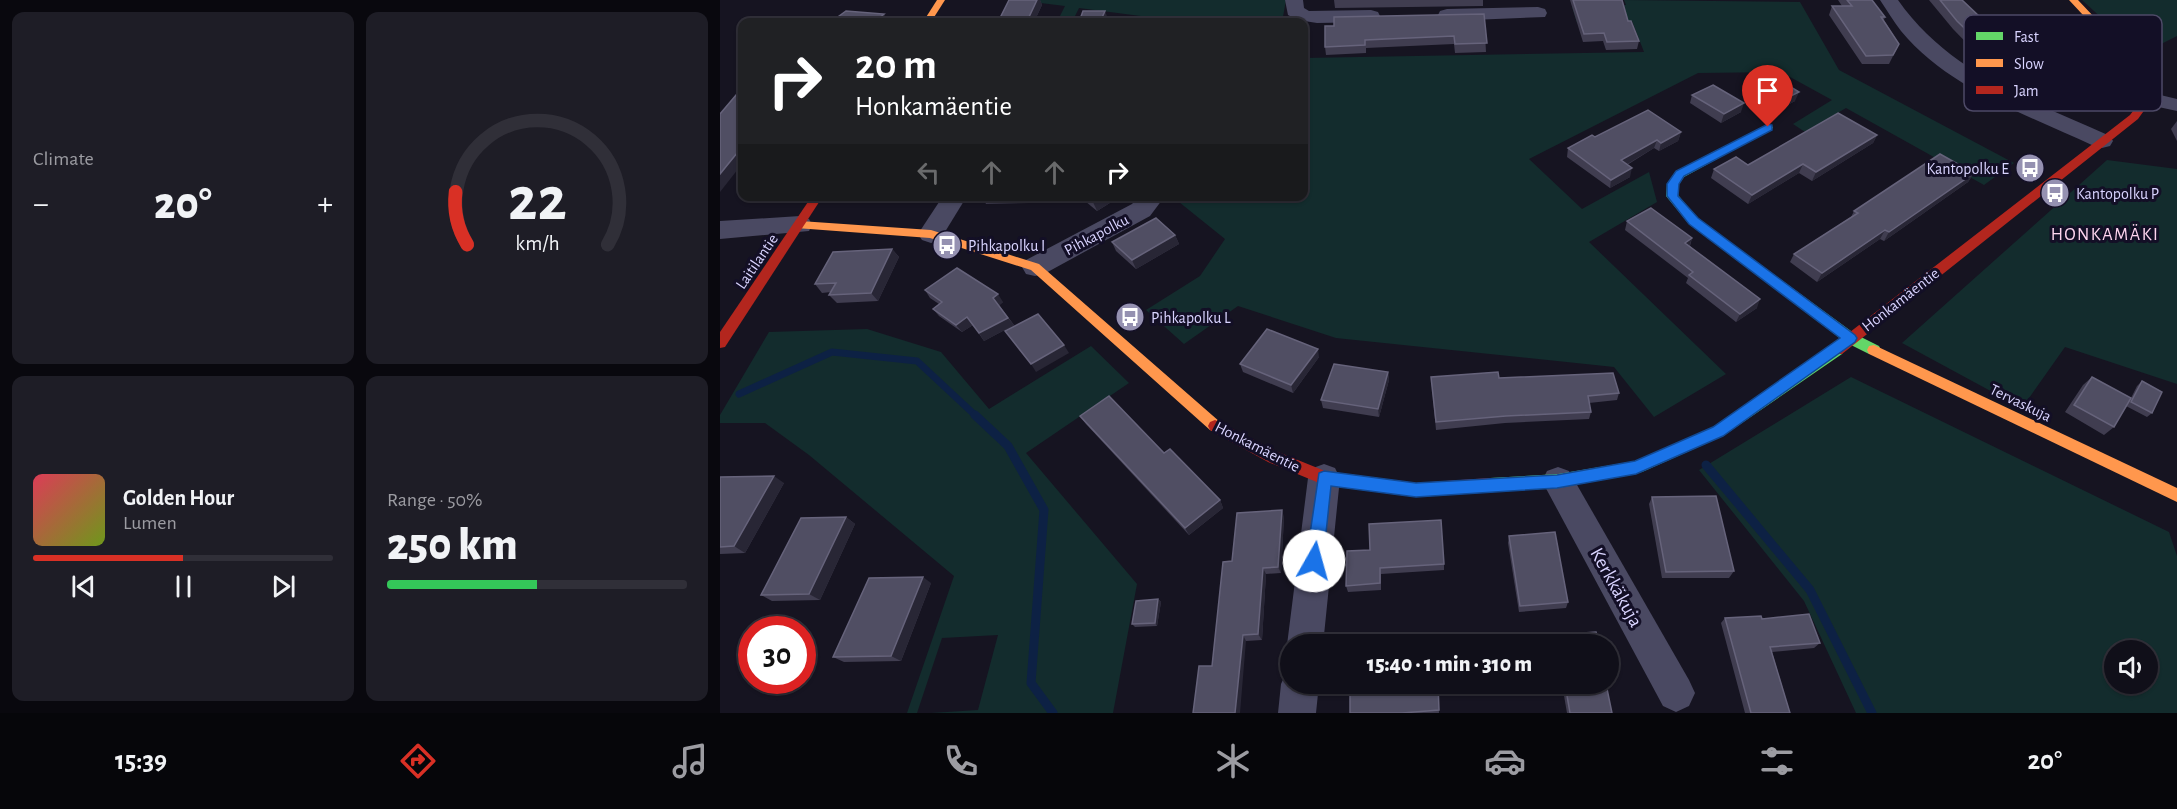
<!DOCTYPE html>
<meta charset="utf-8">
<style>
body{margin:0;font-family:"Alegreya Sans",sans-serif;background:#1e1d26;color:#f1f3f6;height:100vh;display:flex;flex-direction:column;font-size:22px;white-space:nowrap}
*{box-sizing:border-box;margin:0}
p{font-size:20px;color:#9c9ca2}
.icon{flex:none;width:33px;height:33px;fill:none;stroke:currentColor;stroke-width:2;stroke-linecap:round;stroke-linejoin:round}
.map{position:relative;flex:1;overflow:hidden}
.details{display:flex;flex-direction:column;gap:12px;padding:12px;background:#09080e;width:720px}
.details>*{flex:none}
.banner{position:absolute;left:18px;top:18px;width:570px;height:183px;border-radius:12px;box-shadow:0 2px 4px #0004,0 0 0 2px #302f38;background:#202124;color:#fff;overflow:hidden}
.fabs{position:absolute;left:1384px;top:640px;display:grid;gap:12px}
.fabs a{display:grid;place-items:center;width:54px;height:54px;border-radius:50%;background:#100f19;box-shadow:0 2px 4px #0004,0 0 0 2px #302f38;font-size:30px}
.speed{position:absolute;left:18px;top:616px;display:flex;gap:12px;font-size:30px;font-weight:700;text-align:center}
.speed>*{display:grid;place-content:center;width:78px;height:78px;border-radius:50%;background:#100f19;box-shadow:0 2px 4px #0004,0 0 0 2px #302f38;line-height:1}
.speed .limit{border:9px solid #d22;background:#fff;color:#111}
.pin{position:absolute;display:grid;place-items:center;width:51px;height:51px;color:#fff;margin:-62px -26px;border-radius:50% 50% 50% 0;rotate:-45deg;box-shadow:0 0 6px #0007}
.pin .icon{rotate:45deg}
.me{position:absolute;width:66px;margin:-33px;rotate:7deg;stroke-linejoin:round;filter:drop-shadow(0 0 4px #0008)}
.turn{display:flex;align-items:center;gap:21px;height:126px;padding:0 18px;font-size:27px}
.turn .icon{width:78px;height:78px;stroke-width:2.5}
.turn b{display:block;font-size:42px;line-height:51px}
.lanes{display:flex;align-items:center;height:57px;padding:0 18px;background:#0003;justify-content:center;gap:30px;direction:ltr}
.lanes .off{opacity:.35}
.big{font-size:45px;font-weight:800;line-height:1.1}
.details .widget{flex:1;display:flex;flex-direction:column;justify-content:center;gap:9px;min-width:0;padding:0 21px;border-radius:12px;background:#1e1d26}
.details .dial{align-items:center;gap:0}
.dial svg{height:156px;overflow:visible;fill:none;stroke:#302f38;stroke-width:7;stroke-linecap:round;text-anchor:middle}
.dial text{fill:#f1f3f6;stroke:none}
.song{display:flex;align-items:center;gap:18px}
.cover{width:72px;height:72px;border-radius:9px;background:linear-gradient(135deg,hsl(350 70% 55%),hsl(80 70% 35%))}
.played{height:6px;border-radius:3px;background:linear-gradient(90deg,#d93025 50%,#302f38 50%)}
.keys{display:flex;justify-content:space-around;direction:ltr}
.heat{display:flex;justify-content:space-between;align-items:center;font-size:33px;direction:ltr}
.charge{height:9px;border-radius:4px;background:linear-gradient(90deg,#34c759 50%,#302f38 0)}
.details .tiles{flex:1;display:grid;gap:12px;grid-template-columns:repeat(2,1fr)}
.trip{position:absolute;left:560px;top:634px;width:339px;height:60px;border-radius:30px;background:#100f19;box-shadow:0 2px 4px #0004,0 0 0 2px #302f38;font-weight:800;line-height:60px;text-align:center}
.tabs{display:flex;height:96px;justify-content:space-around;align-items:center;background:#06060a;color:#9c9ca2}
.tabs .icon{width:42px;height:42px}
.tabs .current{color:#d93025}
.tabs b{font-size:27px;color:#f1f3f6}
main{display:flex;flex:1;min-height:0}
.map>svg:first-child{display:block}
</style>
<main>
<section class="details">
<div class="tiles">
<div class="widget"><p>Climate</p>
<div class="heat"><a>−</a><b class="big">20°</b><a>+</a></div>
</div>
<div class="widget dial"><svg viewBox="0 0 100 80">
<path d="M14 69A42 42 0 1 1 86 69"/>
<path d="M14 69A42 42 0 0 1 8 42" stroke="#d93025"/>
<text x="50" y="56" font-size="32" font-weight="700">22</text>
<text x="50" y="72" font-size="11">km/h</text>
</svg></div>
<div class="widget">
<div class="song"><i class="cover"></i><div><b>Golden Hour</b><p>Lumen</p></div></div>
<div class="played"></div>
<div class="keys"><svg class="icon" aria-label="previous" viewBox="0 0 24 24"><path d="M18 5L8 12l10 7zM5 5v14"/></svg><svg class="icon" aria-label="pause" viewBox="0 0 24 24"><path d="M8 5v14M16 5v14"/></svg><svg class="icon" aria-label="next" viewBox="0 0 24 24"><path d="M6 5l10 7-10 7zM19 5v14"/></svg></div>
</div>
<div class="widget"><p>Range · 50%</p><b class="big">250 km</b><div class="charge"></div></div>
</div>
</section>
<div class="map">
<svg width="1457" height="713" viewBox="0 0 1457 713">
<rect width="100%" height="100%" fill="#161421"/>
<g fill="#132c2d" fill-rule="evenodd">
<path d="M295,0H566L562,22L436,18L359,8L352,22H337L345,6Z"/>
<path d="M904,0L1080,2L1119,70L1294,163L1264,185L1126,108L1085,132L1073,124L1112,100L1061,72L978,73L809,159L862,209L929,172L937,202L869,242L1006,374L934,417L894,367L616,338L518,306L464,344L426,310L480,276L505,239L454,198L584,196V58L924,52L912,21L857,23L852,7L906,5Z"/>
<path d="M1362,0H1457V36L1421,54Z"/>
<path d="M1387,160L1457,169V384L1345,347L1302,408L1182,343Z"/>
<path d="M147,329L221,352L269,409L371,346L409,383L306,453L417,584L393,713H211L258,710L278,635L222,638L197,713H187L234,576L89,455L45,423H0V415L49,332Z"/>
<path d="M1131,377L1449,532L1457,556V713H1136L1084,601L979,470ZM1395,651H1428V684H1395Z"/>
</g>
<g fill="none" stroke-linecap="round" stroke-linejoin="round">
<path stroke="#0d2144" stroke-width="7" d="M19,394L112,352L197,361L256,416"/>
<g stroke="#0d2144" stroke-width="9">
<path d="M255,415L288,446L324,510L311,683L333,713"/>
<path d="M986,465L1090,590L1152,713"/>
</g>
<g fill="#4a4962" fill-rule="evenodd">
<path d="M565,0H583L584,8L589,11L651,10L658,12L660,16L658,20L651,22L597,23L578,20L568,15Z"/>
<path d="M1160,0H1178C1230,74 1311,100 1390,136L1393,141L1390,146L1382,148L1374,146C1308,115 1229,89 1181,31C1173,21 1167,10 1160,0Z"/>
<path d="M818,7L825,9L827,13L825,17L727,21L720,19L718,15L720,11L727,9Z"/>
<path d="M1428,92L1457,99V111L1420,103L1417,98L1420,93Z"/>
<path d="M223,196H247L220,240L211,243L202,240L198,234Z"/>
<path d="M419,196H445L430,216L324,274L315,276L306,274L302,267L306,260L412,204Z"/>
<path d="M80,216L89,219L92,225L89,231L0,239V221Z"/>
<path d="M604,464L615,468L620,478L603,645H570V653L567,645L588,478L593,468Z"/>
<path d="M838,467L849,471L969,680L975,693L969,706L956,712L943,706L822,481L827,471Z"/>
<path d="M570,669V684H599L596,713H558L561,684L567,671Z"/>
</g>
<g fill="#63d668" fill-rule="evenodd">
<path d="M1048,124L1053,127L1052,129L964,177L959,184L958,195L977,218L1135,334L1159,346L1161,350L1159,354H1149L1125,342L969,224L946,196L947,184L956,171Z"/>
<path d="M1117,345L1122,346L1124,350L1122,354L1003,436L922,472L838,488L770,492L765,490L762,485L765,480L770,478L838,474L916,461L993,428Z"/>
</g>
<g fill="#ff974d" fill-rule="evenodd">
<path d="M217,0H225L211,22H203Z"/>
<path d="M1349,0H1358L1424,70L1432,87L1431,89H1423L1417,73Z"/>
<path d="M80,221L211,230L319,264L500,422L502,426L500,430L495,432L490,430L311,270L210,238L76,228L74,225L76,222Z"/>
<path d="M1154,345L1457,488V502L1149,354L1147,350L1149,346Z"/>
</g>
<g fill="#b3261e" fill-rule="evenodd">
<path d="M1427,84L1432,87L1433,98L1418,119L1122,354H1112L1110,350L1112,346L1410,115L1423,98L1422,87Z"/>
<path d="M92,196H103L5,347L0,348V332Z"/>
<path d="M495,420L558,452L605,471L696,483L770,478L775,480L778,485L775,490L770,492L696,497L604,485L548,462L490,430L488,426L490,422Z"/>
</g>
</g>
<g fill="#403d50">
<path d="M289,0H320L322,5L314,22H282L280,18Z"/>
<path d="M614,0H763V6L615,8Z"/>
<path d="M850,0H902L908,21L919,41L917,49L886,50L883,41L863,42Z"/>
<path d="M1118,0H1152L1165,17L1164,20L1179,44L1169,64H1142L1109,15L1112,6H1122Z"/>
<path d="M1209,0H1242L1299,54L1293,63L1268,65L1233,29Z"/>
<path d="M764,14L766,52L735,53L734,44L646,48V53L606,55L605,47Z"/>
<path d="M1324,24L1381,72L1346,101L1323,91L1331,81L1324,77L1330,69L1342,60L1318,32Z"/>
<path d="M1031,85L1075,101L1056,111L1028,94Z"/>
<path d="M972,95L1021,112L1001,123L970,103Z"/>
<path d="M1457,121V141L1451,129Z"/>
<path d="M961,132L958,141L939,151L934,148L907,165L910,177L890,188L847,157L848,148L875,137Z"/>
<path d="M1157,135L1153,143L1092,181L1079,173L1028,204L991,178L994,169L1028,165Z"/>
<path d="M1254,173L1248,182L1164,241L1160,239L1097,282L1070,262L1074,254L1131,217L1134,211Z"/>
<path d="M175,196H211L209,201L179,202Z"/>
<path d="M262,196H311L309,203L266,204Z"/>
<path d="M359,196H401L377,211Z"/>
<path d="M907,221L972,238L970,246L1037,308L1016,322L966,283L968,278L905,230Z"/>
<path d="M455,235L459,244L416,269L396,251L392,242Z"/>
<path d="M172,249L179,257L158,301L117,303L109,295L111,292L102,293L95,284Z"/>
<path d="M205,290L283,302L279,305L294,325L264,341L253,325L242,332L219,316L213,309L219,304L210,298Z"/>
<path d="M599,357L573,393L523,372L520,364Z"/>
<path d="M668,372L669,380L659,417L603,408L601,400Z"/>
<path d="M711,377L779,378L899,393L897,400L869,403L871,412L869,419L785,423L716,430Z"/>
<path d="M1372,377L1411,398L1417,386L1422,381L1432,413L1427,417L1406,406L1394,427L1384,435L1345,412L1363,385Z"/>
<path d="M360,416L444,453L500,500L503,508L469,535L366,424Z"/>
<path d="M0,477L64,483L25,553L0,554Z"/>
<path d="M932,497L1014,571L1009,578H942L929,504Z"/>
<path d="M126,517L135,524L100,600L52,601L41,595Z"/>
<path d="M564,517L561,573L546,574L542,640L526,641L492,666L512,561Z"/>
<path d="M789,536L848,602L846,608L799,612L788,543Z"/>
<path d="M627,551L724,564V570L661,574V590L628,592L626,586Z"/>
<path d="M211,583L181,661L124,662L113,657Z"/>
<path d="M438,599L441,602L437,626L415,627L412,624Z"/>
<path d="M1005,618L1042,619L1100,643L1094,648L1052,652L1070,713H1025L1001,623Z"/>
<path d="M837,635L879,645H836L835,641Z"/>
<path d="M718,684L719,713H630Z"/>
<path d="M842,684H886L892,713H847Z"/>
</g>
<g fill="#282635">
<path d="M317,0H320L322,5L314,22H312L309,17Z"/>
<path d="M385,11L388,19L386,22H380Z"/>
<path d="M164,14L168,22H154Z"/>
<path d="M1387,64L1381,72L1346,101L1352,93Z"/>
<path d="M1079,92L1075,101L1056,111L1059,102Z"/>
<path d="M1024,103L1021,112L1001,123L1004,114Z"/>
<path d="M961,132L958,141L939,151L941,143Z"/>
<path d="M1157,135L1153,143L1092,181L1096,172Z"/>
<path d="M937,140L934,148L899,169L901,160Z"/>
<path d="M22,147V164L0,192V174Z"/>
<path d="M1083,164L1079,173L1028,204L1032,195Z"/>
<path d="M912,168L910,177L890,188L891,180Z"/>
<path d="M1254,173L1248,182L1164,241L1169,232Z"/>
<path d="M206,196H211L209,201Z"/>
<path d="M305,196H311L309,203Z"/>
<path d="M383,196H401L377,211L373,202Z"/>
<path d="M1165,230L1160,239L1097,282L1102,273Z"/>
<path d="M455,235L459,244L416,269L412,260Z"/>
<path d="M972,238L969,247L965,243Z"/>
<path d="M172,249L179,257L158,301L151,293Z"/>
<path d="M278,294L283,302L279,306L273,298Z"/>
<path d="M1040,299L1037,308L1016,322L1020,314Z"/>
<path d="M247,317L253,325L242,332L236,325Z"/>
<path d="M288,318L294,325L264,341L259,333Z"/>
<path d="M344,345L349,353L316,372L311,364Z"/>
<path d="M598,349L599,357L573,393L571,385Z"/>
<path d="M668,372L669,380L659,417L658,409Z"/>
<path d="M54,476L64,483L25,553L14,546Z"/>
<path d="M500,500L503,508L469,535L465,528Z"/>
<path d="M562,510L564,517L561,573L558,567Z"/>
<path d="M126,517L135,524L100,600L89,594Z"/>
<path d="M543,568L546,574L542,640L538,634Z"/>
<path d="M203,577L211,583L181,661L171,656Z"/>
<path d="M438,599L441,602L437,626L435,623Z"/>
<path d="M523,635L526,641L520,713H515Z"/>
</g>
<g fill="#504e63" stroke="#66637b" stroke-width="1.5">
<path d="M289,0H317L309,17L280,18Z"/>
<path d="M853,0H902L908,21H911L919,41L887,42L884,33L864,34Z"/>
<path d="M1127,0H1152L1165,17H1161L1179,44L1173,55L1146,56L1112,6H1132Z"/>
<path d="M1220,0H1242L1299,54L1273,56L1237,21Z"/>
<path d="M126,11L164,14L154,22H111Z"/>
<path d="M363,11H385L380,22H359Z"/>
<path d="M764,14L767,43L735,44L734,36L645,40V45L605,47V26H614V17Z"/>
<path d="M1051,75L1079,92L1059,102L1031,85Z"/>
<path d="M993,85L1024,103L1004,114L972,95Z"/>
<path d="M22,88V147L0,174V114Z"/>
<path d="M928,110L961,132L941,143L937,140L901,160L912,168L891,180L848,148L872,135L875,137Z"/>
<path d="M1118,113L1157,135L1096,172L1083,164L1032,195L994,169L1016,157L1028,165Z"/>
<path d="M1220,154L1254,173L1169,232L1165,230L1102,273L1074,254L1138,213L1134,211Z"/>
<path d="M366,196H383L373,202Z"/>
<path d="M931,208L972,238L965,243L1040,299L1020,314L969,275L973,272L907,221Z"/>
<path d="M436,218L455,235L412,260L392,242Z"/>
<path d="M172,249L151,293L109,295L116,283L95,284L113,252Z"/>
<path d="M237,268L278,294L273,298L288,318L259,333L247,317L236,325L213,309L222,302L205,290Z"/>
<path d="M318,314L344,345L311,364L285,331Z"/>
<path d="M547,329L598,349L571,385L520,364Z"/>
<path d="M614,364L668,372L658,409L601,400Z"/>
<path d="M778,372L779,378L893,373L899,393L868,396L871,412L786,416L716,422L711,377Z"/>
<path d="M1372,377L1411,398L1394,427L1354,405Z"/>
<path d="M1422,381L1442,392L1432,413L1411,402Z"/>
<path d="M389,396L444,453L450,449L500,500L465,528L360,416Z"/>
<path d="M54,476L14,546L0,547V477Z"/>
<path d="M996,496L1014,571L946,572L932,497Z"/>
<path d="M562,510L558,567L543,568L538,634L523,635L515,713H473L479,666H492L503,562L512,561L517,513Z"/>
<path d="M126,517L89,594L41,595L81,518Z"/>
<path d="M721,520L724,564L660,568V583L626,586L627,551L650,550L649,524Z"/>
<path d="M835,532L848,602L800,606L789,536Z"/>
<path d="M203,577L171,656L113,657L149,578Z"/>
<path d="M438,599L435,623L412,624L416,601Z"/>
<path d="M1089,614L1100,643L1050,647L1070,713H1031L1005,618L1041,616L1042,619Z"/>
<path d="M876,632L879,645H838L837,635Z"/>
<path d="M630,684H718L719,710L682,713H630Z"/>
<path d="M845,684H886L892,713H850Z"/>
</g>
<path fill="#1a73e8" stroke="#114b97" stroke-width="1.5" d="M1048,124L1052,125V130L964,176L959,184L958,196L978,218L1135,335L1137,338L1135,342L1003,436L916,474L837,488L696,497L611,486L603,561L600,567L594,569L589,567L586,561L599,473L604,471L696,483L837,475L915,461L993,427L1120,338L969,224L947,196V184L956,171Z"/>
<defs>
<g id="bus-disc" transform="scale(1.5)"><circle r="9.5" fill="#9591b1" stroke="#130f26"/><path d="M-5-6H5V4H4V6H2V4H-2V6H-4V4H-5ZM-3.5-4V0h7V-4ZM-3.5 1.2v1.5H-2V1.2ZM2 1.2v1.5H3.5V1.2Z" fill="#fff"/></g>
</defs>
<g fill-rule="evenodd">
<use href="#bus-disc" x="1310" y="168"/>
<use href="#bus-disc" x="1335" y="193"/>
<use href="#bus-disc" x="227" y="245"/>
<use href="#bus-disc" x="410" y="317"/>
</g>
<g text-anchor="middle" stroke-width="6" stroke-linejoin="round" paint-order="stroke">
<g font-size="16" fill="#d9d4ff" stroke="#130f26" text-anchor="start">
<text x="1289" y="174" text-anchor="end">Kantopolku E</text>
<text x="1356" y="199">Kantopolku P</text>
<text x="248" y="251">Pihkapolku I</text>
<text x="431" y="323">Pihkapolku L</text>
</g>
<g font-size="16" fill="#d9d4ff" stroke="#130f26">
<text transform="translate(376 234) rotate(-28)" y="6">Pihkapolku</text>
<text transform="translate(36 261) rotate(-56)" y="6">Laitilantie</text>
<text transform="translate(1180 299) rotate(-38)" y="6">Honkamäentie</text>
<text transform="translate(1301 402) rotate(26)" y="6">Tervaskuja</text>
<text transform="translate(538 446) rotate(27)" y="6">Honkamäentie</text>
</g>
<g font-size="18" letter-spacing="1.5" fill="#ffd6f0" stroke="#130f26">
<text x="1385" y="240">HONKAMÄKI</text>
</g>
<g font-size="20" fill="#d9d4ff" stroke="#130f26">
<text transform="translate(897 587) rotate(61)" y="7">Kerkkäkuja</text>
</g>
</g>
<rect x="1244" y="15" width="198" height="96" rx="9" fill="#130f26" stroke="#4e4a67" stroke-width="1.5"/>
<rect x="1256" y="32" width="27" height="8" fill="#63d668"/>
<rect x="1256" y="59" width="27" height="8" fill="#ff974d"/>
<rect x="1256" y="86" width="27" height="8" fill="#b3261e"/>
<g font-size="16" fill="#d9d4ff">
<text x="1294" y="42">Fast</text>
<text x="1294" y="69">Slow</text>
<text x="1294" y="96">Jam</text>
</g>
</svg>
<div class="fabs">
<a><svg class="icon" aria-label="sound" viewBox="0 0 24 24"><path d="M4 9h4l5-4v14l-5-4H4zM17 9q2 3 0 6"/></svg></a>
</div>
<div class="speed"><div class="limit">30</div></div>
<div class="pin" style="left:1048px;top:127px;background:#d93025"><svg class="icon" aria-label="arrive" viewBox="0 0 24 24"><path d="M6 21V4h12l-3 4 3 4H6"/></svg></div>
<svg class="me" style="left:594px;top:561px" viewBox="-20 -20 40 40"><circle r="19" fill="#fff"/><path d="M0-13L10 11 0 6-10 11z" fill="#1a73e8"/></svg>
<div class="trip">15:40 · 1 min · 310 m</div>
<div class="banner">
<div class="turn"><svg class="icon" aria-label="right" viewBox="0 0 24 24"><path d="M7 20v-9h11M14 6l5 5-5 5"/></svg><div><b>20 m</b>Honkamäentie</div></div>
<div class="lanes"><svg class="icon off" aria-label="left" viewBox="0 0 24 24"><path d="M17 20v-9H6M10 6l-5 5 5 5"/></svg><svg class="icon off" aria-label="ahead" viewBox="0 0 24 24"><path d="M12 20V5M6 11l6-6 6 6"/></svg><svg class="icon off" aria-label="ahead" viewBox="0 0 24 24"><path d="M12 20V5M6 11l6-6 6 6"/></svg><svg class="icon" aria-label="right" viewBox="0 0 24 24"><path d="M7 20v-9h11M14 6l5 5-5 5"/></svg></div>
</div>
</div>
</main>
<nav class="tabs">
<b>15:39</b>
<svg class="icon current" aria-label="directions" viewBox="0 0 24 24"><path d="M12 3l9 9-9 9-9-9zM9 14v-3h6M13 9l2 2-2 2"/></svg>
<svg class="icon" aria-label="music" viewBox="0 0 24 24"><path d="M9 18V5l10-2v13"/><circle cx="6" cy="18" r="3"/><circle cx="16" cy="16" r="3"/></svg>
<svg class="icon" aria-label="phone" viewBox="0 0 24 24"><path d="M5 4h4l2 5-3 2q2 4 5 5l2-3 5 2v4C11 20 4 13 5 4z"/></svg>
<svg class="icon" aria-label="climate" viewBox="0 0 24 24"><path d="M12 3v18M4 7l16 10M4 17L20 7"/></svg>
<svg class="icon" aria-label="car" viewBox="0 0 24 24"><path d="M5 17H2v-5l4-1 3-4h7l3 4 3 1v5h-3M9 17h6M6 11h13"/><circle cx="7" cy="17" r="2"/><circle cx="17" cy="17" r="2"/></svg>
<svg class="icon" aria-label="filters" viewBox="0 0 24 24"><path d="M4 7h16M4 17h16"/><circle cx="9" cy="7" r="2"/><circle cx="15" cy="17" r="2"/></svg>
<b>20°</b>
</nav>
